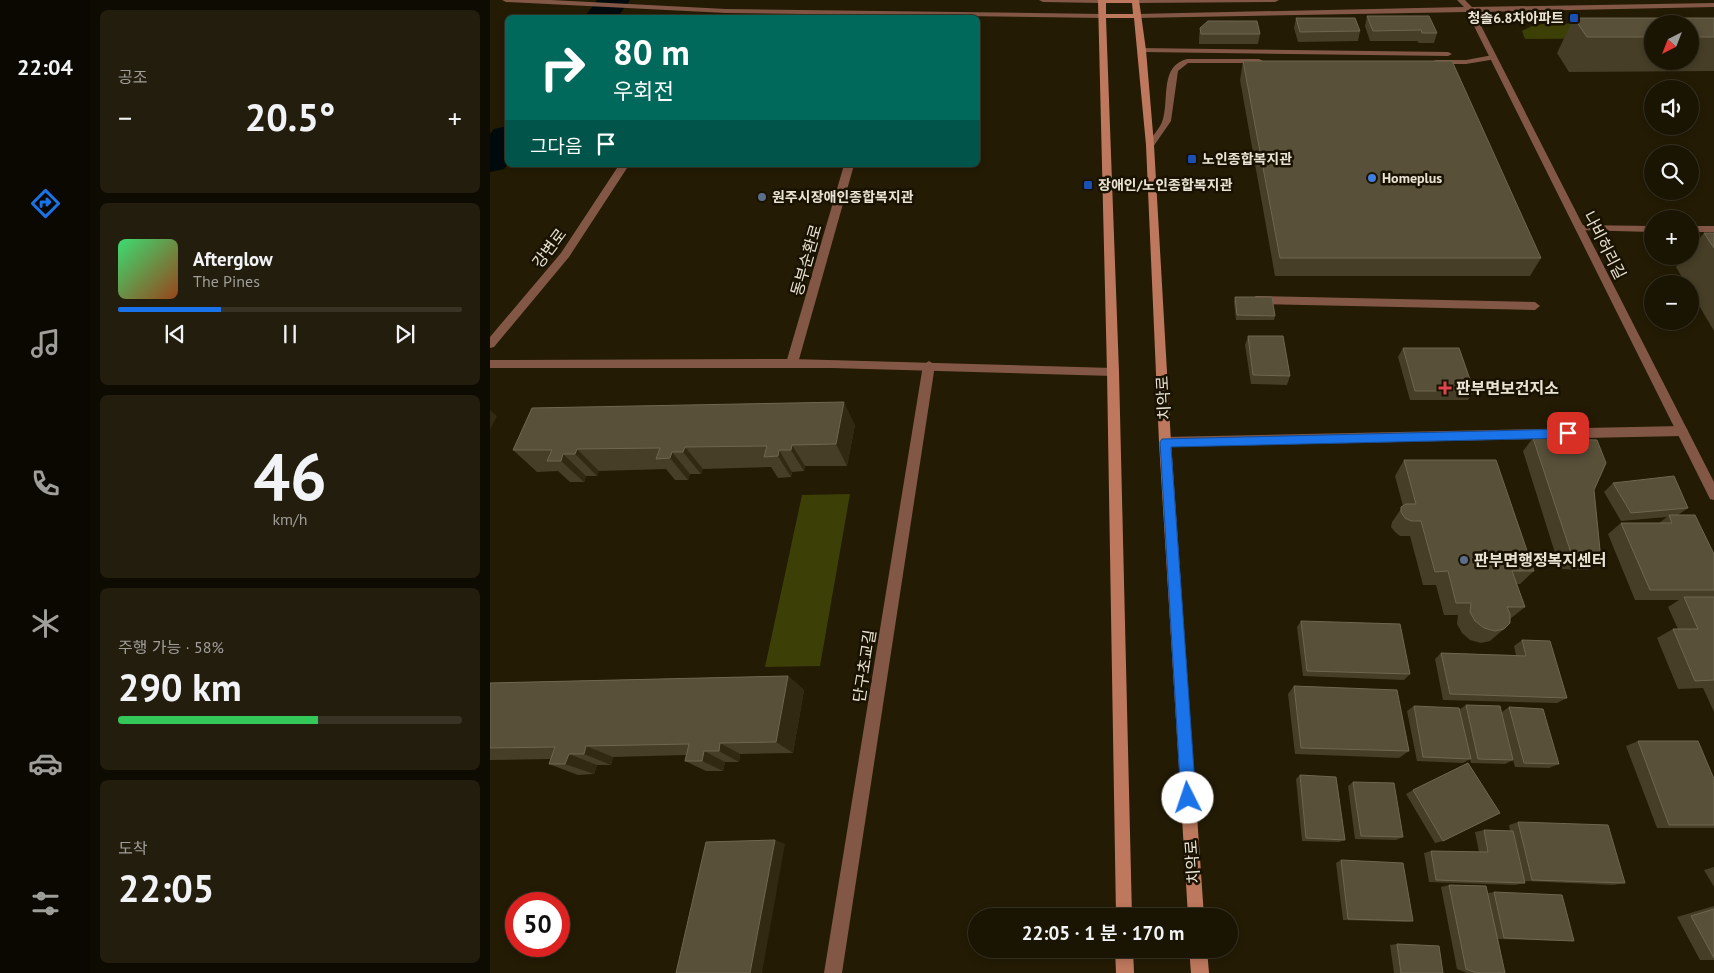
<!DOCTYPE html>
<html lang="ko">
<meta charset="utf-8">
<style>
body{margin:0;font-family:"PT Sans","Noto Sans KR",sans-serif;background:#231d0d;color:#f1f3f6;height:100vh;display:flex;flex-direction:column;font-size:19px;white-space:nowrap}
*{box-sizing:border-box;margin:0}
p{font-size:16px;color:#9f9e9a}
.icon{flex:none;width:28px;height:28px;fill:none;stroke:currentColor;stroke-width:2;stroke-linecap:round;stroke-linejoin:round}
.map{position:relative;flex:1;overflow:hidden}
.side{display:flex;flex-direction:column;gap:10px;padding:10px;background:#0e0b02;width:400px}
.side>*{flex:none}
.banner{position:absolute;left:15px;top:15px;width:475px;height:152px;border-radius:8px;box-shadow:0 2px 8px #0003,0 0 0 1px #383325;background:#00695c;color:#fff;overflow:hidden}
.needle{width:32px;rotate:222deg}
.fabs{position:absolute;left:1154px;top:15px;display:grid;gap:10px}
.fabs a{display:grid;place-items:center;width:55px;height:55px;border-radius:50%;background:#1a1403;box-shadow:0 2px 8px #0003,0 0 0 1px #383325;font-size:25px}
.speed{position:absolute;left:15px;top:892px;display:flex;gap:10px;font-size:25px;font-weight:700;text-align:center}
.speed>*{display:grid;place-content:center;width:65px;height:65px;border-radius:50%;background:#1a1403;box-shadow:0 2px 8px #0003,0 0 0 1px #383325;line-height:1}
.speed .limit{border:8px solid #d22;background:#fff;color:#111}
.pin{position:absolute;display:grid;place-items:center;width:42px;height:42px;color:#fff;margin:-21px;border-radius:10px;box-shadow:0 2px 8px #0006}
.me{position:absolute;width:55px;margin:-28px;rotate:356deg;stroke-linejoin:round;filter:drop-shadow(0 0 4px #0008)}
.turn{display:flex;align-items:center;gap:18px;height:105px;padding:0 25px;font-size:22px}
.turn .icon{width:65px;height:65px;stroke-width:2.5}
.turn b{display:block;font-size:35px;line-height:42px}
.then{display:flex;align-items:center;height:48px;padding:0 25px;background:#0003;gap:10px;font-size:19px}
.big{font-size:38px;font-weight:600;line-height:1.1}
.side .widget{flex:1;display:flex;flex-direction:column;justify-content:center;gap:8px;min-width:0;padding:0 18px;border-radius:8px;background:#231d0d}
.side .dial{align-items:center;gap:0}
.dial b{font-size:65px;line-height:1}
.song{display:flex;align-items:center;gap:15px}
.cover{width:60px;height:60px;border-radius:8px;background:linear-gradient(135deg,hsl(140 70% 55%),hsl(20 70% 35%))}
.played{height:5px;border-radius:2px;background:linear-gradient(90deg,#1a73e8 30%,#383325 30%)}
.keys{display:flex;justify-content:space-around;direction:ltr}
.heat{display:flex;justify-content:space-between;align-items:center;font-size:28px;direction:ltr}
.charge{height:8px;border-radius:4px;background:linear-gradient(90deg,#34c759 58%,#383325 0)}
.trip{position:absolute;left:478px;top:908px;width:270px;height:50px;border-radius:25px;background:#1a1403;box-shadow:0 2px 8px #0003,0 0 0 1px #383325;font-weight:600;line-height:50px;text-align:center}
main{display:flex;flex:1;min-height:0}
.tab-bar{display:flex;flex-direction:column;width:90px;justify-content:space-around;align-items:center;background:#0a0801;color:#9f9e9a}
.tab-bar .icon{width:35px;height:35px}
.tab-bar .current{color:#1a73e8}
.tab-bar b{font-size:22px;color:#f1f3f6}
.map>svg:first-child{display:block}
</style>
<main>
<nav class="tab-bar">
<b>22:04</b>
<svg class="icon current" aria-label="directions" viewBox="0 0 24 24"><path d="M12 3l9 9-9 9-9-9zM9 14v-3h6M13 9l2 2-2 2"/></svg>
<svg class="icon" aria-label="music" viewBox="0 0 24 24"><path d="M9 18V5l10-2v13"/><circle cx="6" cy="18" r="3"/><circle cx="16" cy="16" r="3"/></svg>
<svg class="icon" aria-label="phone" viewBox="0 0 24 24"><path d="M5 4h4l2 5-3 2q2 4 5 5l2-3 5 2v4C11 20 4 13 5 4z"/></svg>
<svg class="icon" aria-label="climate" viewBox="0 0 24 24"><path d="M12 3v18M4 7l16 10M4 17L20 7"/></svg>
<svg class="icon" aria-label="car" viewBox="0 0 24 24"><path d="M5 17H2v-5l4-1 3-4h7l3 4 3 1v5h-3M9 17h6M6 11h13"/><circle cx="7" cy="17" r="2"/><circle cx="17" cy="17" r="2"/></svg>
<svg class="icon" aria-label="filters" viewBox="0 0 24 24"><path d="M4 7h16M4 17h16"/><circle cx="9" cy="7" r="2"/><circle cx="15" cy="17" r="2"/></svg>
</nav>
<section class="side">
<div class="widget"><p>공조</p>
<div class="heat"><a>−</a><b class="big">20.5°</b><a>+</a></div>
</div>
<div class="widget">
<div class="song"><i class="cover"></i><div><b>Afterglow</b><p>The Pines</p></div></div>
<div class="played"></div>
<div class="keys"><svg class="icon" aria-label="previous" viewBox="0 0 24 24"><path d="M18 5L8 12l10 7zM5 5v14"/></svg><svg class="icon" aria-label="pause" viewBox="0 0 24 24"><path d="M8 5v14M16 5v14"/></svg><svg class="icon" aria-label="next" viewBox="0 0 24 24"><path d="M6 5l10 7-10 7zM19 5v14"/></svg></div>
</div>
<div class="widget dial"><b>46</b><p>km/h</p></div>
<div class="widget"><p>주행 가능 · 58%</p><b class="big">290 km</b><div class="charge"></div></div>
<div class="widget"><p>도착</p><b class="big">22:05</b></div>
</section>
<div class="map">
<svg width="1224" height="973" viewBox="0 0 1224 973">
<rect width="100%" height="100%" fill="#231b04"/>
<g fill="#3c4007">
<path d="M1224,21L1200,24H1162V38L1035,39L1032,31L1042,26L1053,24Z"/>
<path d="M360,494L330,666L275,667L312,495Z"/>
</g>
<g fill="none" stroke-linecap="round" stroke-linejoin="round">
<g fill="#000a0c" fill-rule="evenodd">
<path d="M107,0H140L127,18H94Z"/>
<path d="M18,126V164L14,169L0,172V134L4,129Z"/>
</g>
<g fill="#835746" fill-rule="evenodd">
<path d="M649,48L958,52L962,54L958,56L652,52L648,50Z"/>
<path d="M1003,55H1006V59L976,64H946L942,62L946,60H976Z"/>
<path d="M697,59H769L773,61L769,63H698L688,71L681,121L663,147H657L656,145C661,137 671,128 673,119C679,97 670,66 697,59Z"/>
<path d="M1192,426L1196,428L1198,431L1196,434L1192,436L675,447L671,445L669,442L671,439L675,437Z"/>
</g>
<path fill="#835746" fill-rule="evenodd" d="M766,296L1045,302L1050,306L1045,310L766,304L761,300Z"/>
<g fill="#835746" fill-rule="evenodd">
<path d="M354,165H364L308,363L302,367L296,363Z"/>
<path d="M1090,225L1162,226V232L1087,230V226Z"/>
<rect x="1200" y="226" width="24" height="6"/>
<path d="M439,361L445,365L352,973H334L433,365Z"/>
</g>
<g fill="#835746" fill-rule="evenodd">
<path d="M12,0H61L236,9L613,14L617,16L613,18L236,13L16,2Z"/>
<path d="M549,0H615L616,1L612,3L553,2Z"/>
<path d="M642,0H789L785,2L645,3Z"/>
<path d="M967,0H975L982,7L1224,3V7L984,12L1224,482V500L1220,499L977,12L646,18L642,16L646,14L974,7Z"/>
<path d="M129,165H139L79,257L4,347L0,348V337L71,253Z"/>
<path d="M302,359L623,368L629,372L623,376L342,368H0V360Z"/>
</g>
<g fill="#be785d" fill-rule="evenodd">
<path d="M608,0H649L656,50L664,145L681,442L714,916H698L669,442L656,145L644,18H616L629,372L642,916H626L617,372ZM616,3H642L643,14H616Z"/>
<path d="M625,949H643L644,973H626Z"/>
<path d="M699,949H717L719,973H701Z"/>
</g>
</g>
<g fill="#463e26" fill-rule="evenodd">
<path d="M877,16L947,33L944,43H929L927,41H880L875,26Z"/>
<path d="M806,18L870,31L868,41L808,42L804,28Z"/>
<path d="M1084,18H1224V71L1079,72L1067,53ZM1162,24H1200V61H1162Z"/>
<path d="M710,28L770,34L768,44H709V38Z"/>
<path d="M753,61L1051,258L1040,276H785L750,80Z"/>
<path d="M1214,233H1224V331L1200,290V284H1196L1186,267L1195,256H1200V250Z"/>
<path d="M745,297L785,316L784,320H746L744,302Z"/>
<path d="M758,336L800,376L797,385L761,384L755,345Z"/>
<path d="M913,348L984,391L978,400H920L908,357Z"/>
<path d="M365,425L357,466H315L314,471L302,472L301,477L288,478L281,467L213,469L211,474H200L198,480H185L176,469L109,471L107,476H96L94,482H80L68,471L47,472L23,450Z"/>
<path d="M1043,438L1104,490L1111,560L1098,570L1070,569L1033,451Z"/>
<path d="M914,460L1044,571L1030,584H1027L1035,607L1020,619L1014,629L1000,641L991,643L980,640L972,633L967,624L968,615H954L946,585H933L920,536H910L905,532L901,527L902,522L913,506L905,476Z"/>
<path d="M1123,483L1198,508L1188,515L1224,554V712L1213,688L1188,689L1167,638L1183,629H1188L1178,607L1189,600H1145L1118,534L1131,523H1169L1177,517L1131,521L1114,492Z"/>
<path d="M811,621L920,674L914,680L813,676L807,627Z"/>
<path d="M1032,640L1077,698L1067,703L953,700L945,659L951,653L1026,655L1024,646Z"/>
<path d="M298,676L314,690L303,753L250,754L249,762H235L233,771H216L195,761L196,755L123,757L121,765H107L104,774L88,775L59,764L61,759L0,760V683Z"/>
<path d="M804,686L919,751L909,758L805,754L798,694Z"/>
<path d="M976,705L1012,712L1019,707L1069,764L1059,768L1025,767L1023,760L1015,764L981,763L980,759L973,763L927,761L917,711L924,706L970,709Z"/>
<path d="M1148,741L1224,779V828H1167L1136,746Z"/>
<path d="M810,775L855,840L849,842L812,841L806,779Z"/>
<path d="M863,782L913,837L906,840L865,839L858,786Z"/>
<path d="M923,790L953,841L945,843L916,794Z"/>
<path d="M1028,822L1135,883L1123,885L1035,881V883L1025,885L939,882L934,853L941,851L989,852L985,832L994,830L1020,831L1019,825Z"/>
<path d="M851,860L923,921L916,922L853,920L846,863Z"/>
<path d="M1224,867V887L1214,870Z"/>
<path d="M959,885L998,893L1004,892L1084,941H1073L1008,939L1015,973H977L967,969L951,887Z"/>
<path d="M1224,906V960H1210L1187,917Z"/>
<path d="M907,944L953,973H904L900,945Z"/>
</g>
<g fill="#312911">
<path d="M354,402L365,425L357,466L346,444Z"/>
<path d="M0,410L7,416L0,430Z"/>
<path d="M302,445L315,466L314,471L301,450Z"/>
<path d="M195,447L213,469L211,474L193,452Z"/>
<path d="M87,449L109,471L107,476L85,454Z"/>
<path d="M289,450L302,472L301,477L288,456Z"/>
<path d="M182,452L200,474L198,480L180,458Z"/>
<path d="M73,454L96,476L94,482L71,461Z"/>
<path d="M298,676L314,690L303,753L286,742Z"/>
<path d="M230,743L250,754L249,762L229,751Z"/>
<path d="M96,746L123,757L121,765L94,754Z"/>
<path d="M214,751L235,762L233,771L212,761Z"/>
<path d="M79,754L107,765L104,774L75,764Z"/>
<path d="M285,840L295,844L272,973H260Z"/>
</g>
<g fill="#585039" stroke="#6e6751">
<path d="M877,16H939L947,33H932L931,30L883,31Z"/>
<path d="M806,18H865L870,31L810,32Z"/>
<path d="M1084,18H1224V37H1200V24H1162V37H1097Z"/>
<path d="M718,21H767L770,34H711L710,28Z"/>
<path d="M753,61H962L1051,258H790Z"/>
<path d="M1214,233H1224V248Z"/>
<path d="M745,297H782L785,316L747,315Z"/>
<path d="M758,336H793L800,376L763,375Z"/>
<path d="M913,348H969L984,391H925Z"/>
<path d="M354,402L346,444L302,445L301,450H289L288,456L274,457L277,446L195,447L193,452H182L180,458L166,459L170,448L87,449L85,454H73L71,461H57L62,450H23L42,408Z"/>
<path d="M1043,438L1107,440L1116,463L1104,490L1111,560L1083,559Z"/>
<path d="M914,460H1006L1044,571H1022L1035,607H1017L1020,614V623L1014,629L1005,631L994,628L985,621L980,612L981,603H966L958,571L945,572L931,521H921L915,518L911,512V507L916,504H926Z"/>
<path d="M1184,476L1198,508L1141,513L1123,483Z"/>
<path d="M1179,515H1205L1224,554V590H1160L1131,523H1182Z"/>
<path d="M1194,597H1224V680L1205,681L1183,629H1208Z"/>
<path d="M811,621L910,624L920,674L817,671Z"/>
<path d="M1032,640L1060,641L1077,698L960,694L951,653L1036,656Z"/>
<path d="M298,676L286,742L230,743L229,751H214L212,761H195L199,744L96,746L94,754H79L75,764H59L65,747L0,748V683Z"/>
<path d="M804,686L907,690L919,751L811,748Z"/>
<path d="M976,705L1010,706L1023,760L988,759Z"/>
<path d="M924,706L969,708L981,759L933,757Z"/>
<path d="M1019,707L1053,709L1069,764L1034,763Z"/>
<path d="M1148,741H1208L1224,779V825H1179Z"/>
<path d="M978,763L1010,813L953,841L923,790Z"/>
<path d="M810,775L846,777L855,840L816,838Z"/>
<path d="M863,782L904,783L913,837L871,836Z"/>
<path d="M1028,822L1118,825L1135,883L1042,880Z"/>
<path d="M994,830L1023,831L1035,883L946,880L941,851L998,852Z"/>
<path d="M285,840L260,973H186L216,842Z"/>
<path d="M851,860L913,863L923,921L858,919Z"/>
<path d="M959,885L996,886L1015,973H986L976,969Z"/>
<path d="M1004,892L1072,895L1084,941L1014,938Z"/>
<path d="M1224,909V958L1201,916Z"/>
<path d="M907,944L949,946L953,973H911Z"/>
</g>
<path fill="#1a73e8" stroke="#114b97" d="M1078,429L1084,433L1078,438L681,447L706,798L703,803L698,805L693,803L691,798L670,442L672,439Z"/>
<g fill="#1a4fb4" stroke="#1a1200" stroke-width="2">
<rect x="1079" y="13" width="10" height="10" rx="2.5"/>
<rect x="697" y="154" width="10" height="10" rx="2.5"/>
<rect x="593" y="180" width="10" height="10" rx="2.5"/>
</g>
<circle fill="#3f7fe0" stroke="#1a1200" stroke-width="2" cx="882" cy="178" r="5"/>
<g fill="#5c6f8a" stroke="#1a1200" stroke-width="2">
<circle cx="272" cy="197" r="5"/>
<circle cx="974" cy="560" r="5"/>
</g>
<path fill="#e0444e" stroke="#1a1200" stroke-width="2" d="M952.5 380.5h5v5h5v5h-5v5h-5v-5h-5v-5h5z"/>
<g text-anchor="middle" stroke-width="5" stroke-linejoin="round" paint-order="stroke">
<g font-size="14" font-weight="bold" fill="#e8e3d4" stroke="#1a1200" text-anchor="start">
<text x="1074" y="23" text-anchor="end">청솔6.8차아파트</text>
<text x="712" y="164">노인종합복지관</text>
<text x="892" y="183">Homeplus</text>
<text x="608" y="190">장애인/노인종합복지관</text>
<text x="282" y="202">원주시장애인종합복지관</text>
</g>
<g font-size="16" fill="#e8e3d4" stroke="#1a1200">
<text transform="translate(1115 245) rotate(63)" y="6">나비허리길</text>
<text transform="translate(59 248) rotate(-53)" y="6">강변로</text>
<text transform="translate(316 260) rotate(-74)" y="6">동부순환로</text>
<text transform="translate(673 398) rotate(-93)" y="6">치악로</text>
<text transform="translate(374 666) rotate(-81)" y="6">단구초교길</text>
<text transform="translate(702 862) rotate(-94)" y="6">치악로</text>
</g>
<g font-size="16" font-weight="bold" fill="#e8e3d4" stroke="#1a1200" text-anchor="start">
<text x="966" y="394">판부면보건지소</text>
<text x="984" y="566">판부면행정복지센터</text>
</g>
</g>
</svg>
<div class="fabs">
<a><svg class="needle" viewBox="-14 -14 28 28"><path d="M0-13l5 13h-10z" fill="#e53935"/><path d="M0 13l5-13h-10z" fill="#9f9e9a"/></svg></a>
<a><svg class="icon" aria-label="sound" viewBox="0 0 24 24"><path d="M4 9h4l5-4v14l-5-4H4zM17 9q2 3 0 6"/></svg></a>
<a><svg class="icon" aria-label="search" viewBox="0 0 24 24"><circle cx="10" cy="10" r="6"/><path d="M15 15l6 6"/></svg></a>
<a>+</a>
<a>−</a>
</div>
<div class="speed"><div class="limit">50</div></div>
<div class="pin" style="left:1078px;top:433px;background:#d93025"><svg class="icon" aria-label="arrive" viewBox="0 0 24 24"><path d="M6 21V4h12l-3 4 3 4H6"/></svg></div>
<svg class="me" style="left:698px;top:798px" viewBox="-20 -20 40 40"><circle r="19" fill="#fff"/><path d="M0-13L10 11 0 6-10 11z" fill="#1a73e8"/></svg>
<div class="trip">22:05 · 1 분 · 170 m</div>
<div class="banner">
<div class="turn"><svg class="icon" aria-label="right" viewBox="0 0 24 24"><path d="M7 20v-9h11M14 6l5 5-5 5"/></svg><div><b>80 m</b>우회전</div></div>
<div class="then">그다음<svg class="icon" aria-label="arrive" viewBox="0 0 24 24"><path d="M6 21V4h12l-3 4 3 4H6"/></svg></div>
</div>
</div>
</main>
